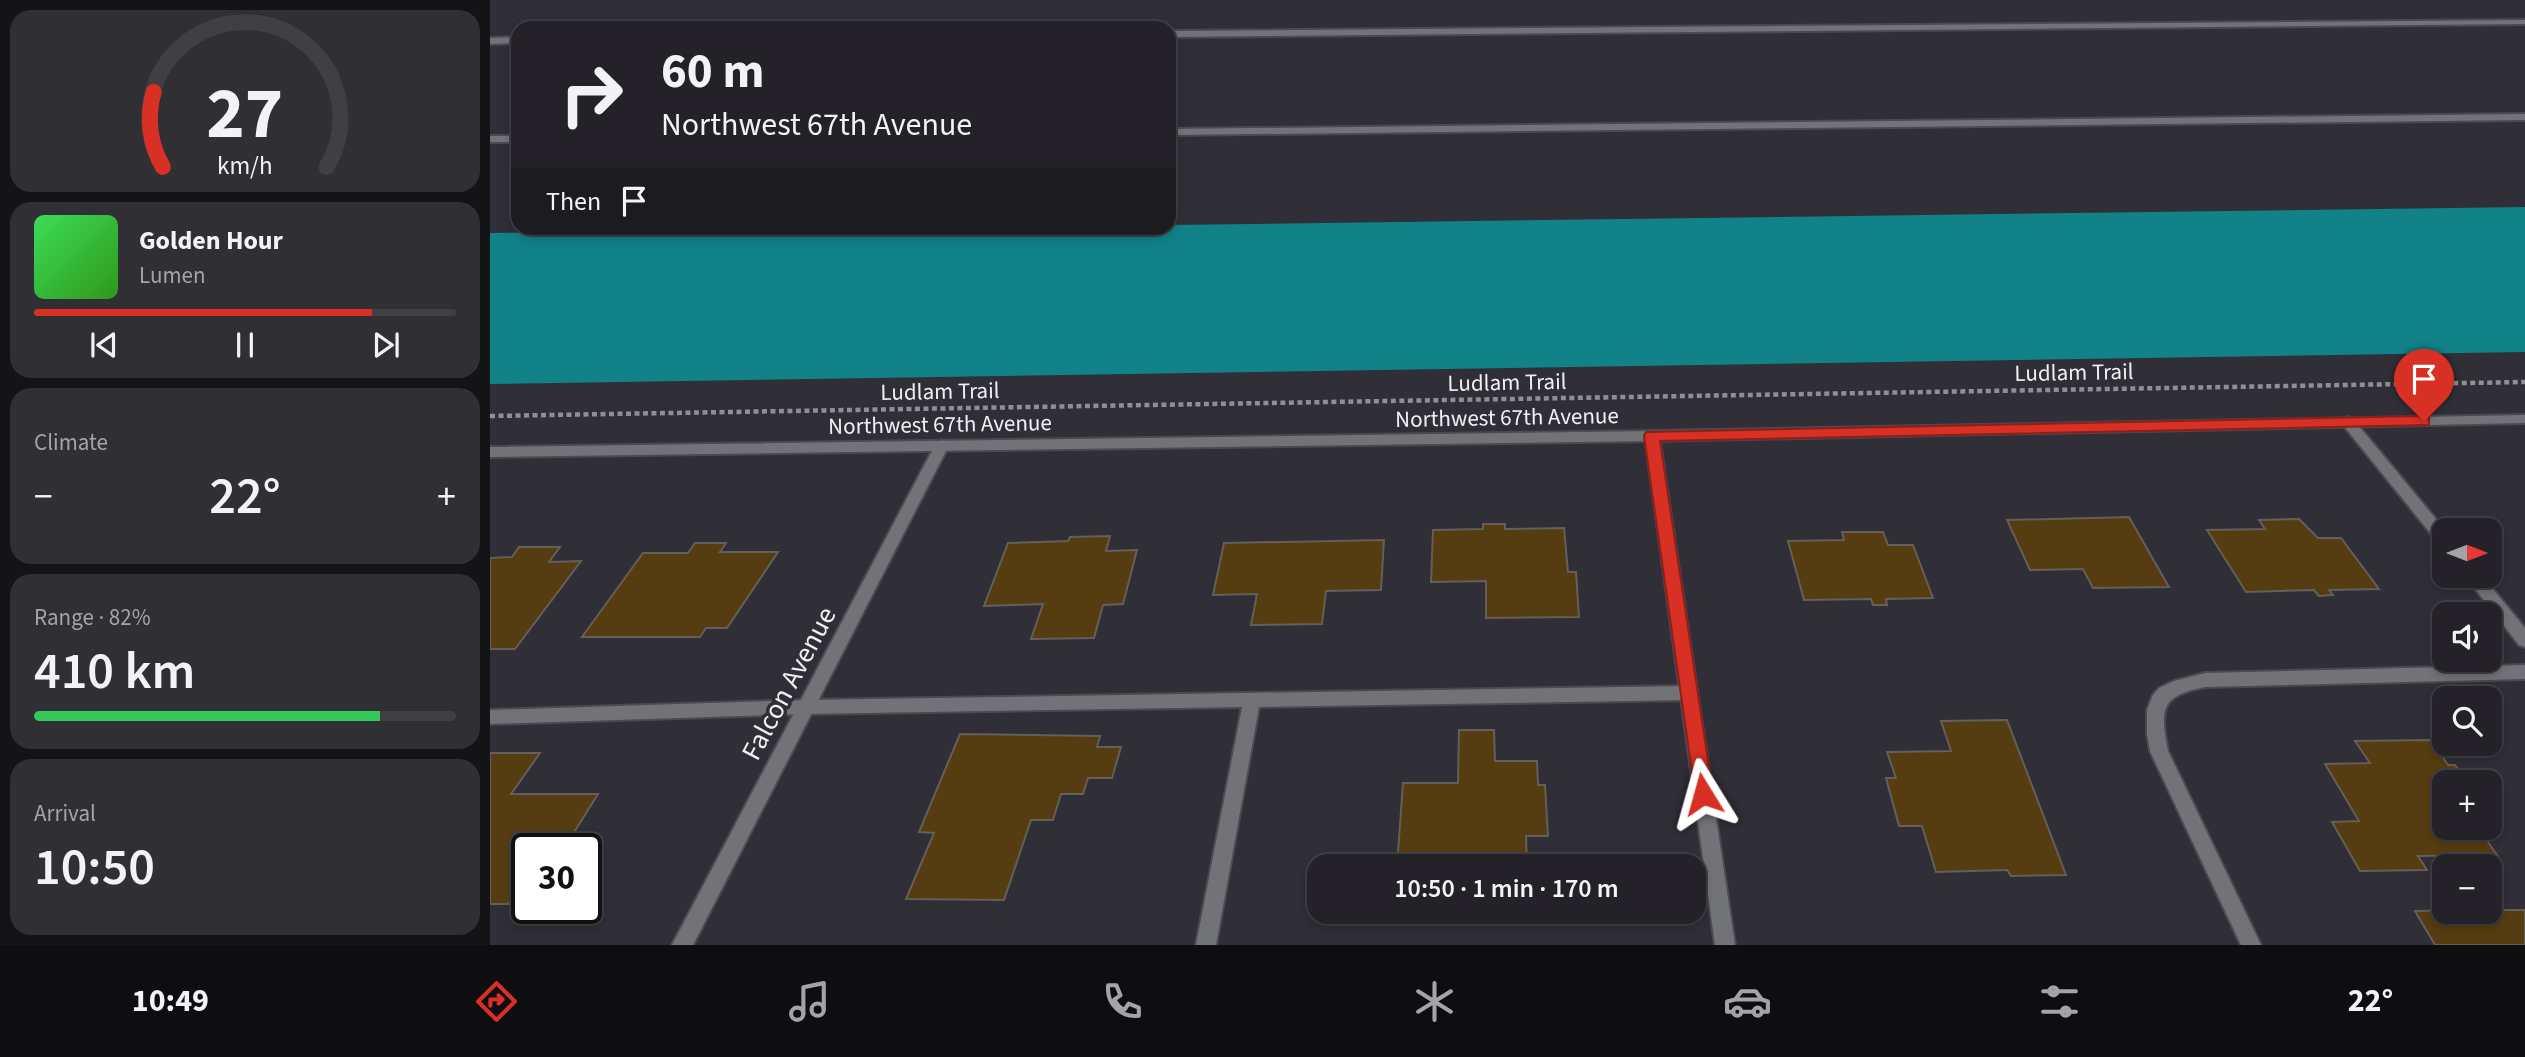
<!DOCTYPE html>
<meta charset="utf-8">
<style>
body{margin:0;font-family:"Source Sans 3",sans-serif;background:#302f34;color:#f1f3f6;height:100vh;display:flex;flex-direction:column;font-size:26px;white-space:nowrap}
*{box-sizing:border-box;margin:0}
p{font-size:23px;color:#a3a4a8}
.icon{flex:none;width:38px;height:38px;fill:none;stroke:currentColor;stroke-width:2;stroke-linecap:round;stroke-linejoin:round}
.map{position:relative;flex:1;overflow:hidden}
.drawer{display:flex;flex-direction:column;gap:10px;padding:10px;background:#141316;width:490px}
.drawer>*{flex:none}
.top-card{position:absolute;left:21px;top:21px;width:665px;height:214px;border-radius:21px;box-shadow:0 4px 10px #0003,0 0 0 2px #413f45;background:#242228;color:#f1f3f6;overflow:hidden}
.needle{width:46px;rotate:90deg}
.tools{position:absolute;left:1942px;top:518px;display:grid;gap:14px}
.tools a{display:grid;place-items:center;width:70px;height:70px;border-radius:14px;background:#242228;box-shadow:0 4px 10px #0003,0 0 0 2px #413f45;font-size:35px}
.speed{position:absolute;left:21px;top:833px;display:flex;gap:14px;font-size:35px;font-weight:700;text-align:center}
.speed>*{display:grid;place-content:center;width:91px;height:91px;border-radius:50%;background:#242228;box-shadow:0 4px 10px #0003,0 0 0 2px #413f45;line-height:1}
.speed .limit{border:4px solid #111;border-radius:10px;background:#fff;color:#111}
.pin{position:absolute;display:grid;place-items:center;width:60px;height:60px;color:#fff;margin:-72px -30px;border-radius:50% 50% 50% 0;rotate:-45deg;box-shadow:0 0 7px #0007}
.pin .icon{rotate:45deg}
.me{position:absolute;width:77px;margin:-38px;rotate:352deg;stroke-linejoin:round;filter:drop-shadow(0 0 5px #0008)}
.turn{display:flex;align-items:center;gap:24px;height:147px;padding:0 35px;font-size:32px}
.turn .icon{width:91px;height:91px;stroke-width:2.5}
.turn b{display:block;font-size:49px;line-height:60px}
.then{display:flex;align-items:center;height:66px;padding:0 35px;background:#0003;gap:14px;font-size:26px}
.big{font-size:52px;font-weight:600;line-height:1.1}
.drawer .tile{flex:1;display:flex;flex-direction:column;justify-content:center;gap:10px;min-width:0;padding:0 24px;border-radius:21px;background:#302f34}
.drawer .dial{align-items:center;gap:0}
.dial svg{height:182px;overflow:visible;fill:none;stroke:#413f45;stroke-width:7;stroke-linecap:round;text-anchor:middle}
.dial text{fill:#f1f3f6;stroke:none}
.song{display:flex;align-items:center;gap:21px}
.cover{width:84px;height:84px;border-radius:10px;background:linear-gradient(135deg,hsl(130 70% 55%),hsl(110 70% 35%))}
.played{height:7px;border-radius:4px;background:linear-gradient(90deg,#d93025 80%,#413f45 80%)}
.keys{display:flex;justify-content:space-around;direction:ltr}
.heat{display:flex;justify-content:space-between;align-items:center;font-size:38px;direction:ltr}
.charge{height:10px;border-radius:5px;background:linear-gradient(90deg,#34c759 82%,#413f45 0)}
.trip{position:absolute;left:817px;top:854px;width:399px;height:70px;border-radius:21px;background:#242228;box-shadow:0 4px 10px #0003,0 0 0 2px #413f45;font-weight:600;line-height:70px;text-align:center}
.dock{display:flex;height:112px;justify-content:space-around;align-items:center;background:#0e0e10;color:#a3a4a8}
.dock .icon{width:49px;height:49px}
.dock .selected{color:#d93025}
.dock b{font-size:32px;color:#f1f3f6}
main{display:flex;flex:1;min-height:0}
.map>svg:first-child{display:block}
</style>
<main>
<section class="drawer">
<div class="tile dial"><svg viewBox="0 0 100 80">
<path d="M14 69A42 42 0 1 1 86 69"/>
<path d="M14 69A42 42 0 0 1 10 36" stroke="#d93025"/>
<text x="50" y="56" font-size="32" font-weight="700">27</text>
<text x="50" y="72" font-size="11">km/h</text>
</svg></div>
<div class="tile">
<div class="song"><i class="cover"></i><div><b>Golden Hour</b><p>Lumen</p></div></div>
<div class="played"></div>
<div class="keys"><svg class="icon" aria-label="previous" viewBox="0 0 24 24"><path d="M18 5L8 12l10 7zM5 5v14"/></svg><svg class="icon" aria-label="pause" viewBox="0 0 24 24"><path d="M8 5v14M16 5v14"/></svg><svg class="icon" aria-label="next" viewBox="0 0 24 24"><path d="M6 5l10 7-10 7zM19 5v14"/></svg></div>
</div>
<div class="tile"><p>Climate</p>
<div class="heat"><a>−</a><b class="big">22°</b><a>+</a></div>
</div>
<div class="tile"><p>Range · 82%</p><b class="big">410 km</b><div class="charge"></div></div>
<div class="tile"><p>Arrival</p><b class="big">10:50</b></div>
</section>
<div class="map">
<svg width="2035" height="945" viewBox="0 0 2035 945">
<rect width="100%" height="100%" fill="#302e36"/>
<path fill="#118288" d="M2035,207V352L0,384V233L679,228V225Z"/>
<g fill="#553d11" stroke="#645f58" stroke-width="2">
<path d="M1639,517L1679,587L1603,588L1593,569L1540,570L1517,520Z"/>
<path d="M1809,519L1828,538H1851L1889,589L1839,590L1843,595L1829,596L1824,590L1756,592L1717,530L1775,529L1769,520Z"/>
<path d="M993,524H1015V529L1074,528L1078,572H1086L1089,617L996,618V581L941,582L943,530L993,529Z"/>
<path d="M1352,532H1393L1398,545H1423L1443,598L1396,599L1397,605H1383L1381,599L1314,600L1298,541L1354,540Z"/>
<path d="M620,536L616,551L647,550L633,604L613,605L604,638L541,639L553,604L494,606L518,543L578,541L580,537Z"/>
<path d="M894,540L891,590L836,591L832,624L761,625L767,594L723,595L734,543Z"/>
<path d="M205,543H236L230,552H288L237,628H216L210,637H92L153,553H198Z"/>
<path d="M29,547H70L59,562L91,561L25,649H0V558L22,557Z"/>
<path d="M1517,720L1576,875L1521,876L1517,870L1446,872L1432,826H1409L1396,778H1406L1397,752L1461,751L1451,721Z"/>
<path d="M969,730H1004L1005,761H1047L1048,785H1055L1058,836H1036L1037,866H907L913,783H968Z"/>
<path d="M470,734L610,736L607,747H631L622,778H598L593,794H571L563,820H541L514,900L416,899L444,833L429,832Z"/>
<path d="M1941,740L1958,765H1965L1977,782H1955V828H1988L2007,855L1928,856L1937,870L1870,871L1842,822L1869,821L1835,764L1880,763L1865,741Z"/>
<path d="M0,753H50L21,794H108L78,842H59L54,849H37V875L18,904H0Z"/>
<path d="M2000,910H2035V945H1945L1925,911Z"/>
</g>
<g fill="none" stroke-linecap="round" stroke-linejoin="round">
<g stroke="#4b4951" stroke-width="4">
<g id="service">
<path d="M2035,20V24L679,37V31Z"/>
<path d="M28,37V43L0,44V38Z"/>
<path d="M2035,114V120L679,135V129Z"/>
<rect x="0" y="136" width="28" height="6"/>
<path d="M2035,665V679L1715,687C1670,696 1670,709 1678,751L1771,945H1751L1660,751L1657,734V710L1663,695L1669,688L1684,681L1715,673Z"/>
<path d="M1199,686L1205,688L1207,693L1205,698L1199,700L769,707L726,945H706L752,707L315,714L0,724V710L315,700Z"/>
</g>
</g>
<g stroke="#4b4951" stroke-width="4">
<g id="minor">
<path d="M1858,417L1863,419L1955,530V547L1950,545L1853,425L1851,422Z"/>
<path d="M1162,431L1169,436L1245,945H1225L1155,436Z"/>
<path d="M452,440L459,445L203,945H182L445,445Z"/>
<path d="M1975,576H1992L2035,628V647L2029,645Z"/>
</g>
</g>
<g stroke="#4b4951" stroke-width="4">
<path id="tertiary" d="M2035,415V423L1162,441L0,457V447L1162,431Z"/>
</g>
<path stroke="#918f96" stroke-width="4.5" stroke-dasharray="5 3.5" stroke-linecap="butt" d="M0,416L2035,382"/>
<use href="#service" fill="#727377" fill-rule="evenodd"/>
<use href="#minor" fill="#727377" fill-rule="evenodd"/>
<use href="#tertiary" fill="#727377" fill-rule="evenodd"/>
</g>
<path fill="#d93025" stroke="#8d1f18" stroke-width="2" d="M1934,416L1939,417V425L1170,441L1223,794L1220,800L1213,803L1206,800L1154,436L1156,432Z"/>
<g text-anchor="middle" stroke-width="7" stroke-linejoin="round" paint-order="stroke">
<g font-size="23" fill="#f0eff4" stroke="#302e36">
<text transform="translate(1584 372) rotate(-1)" y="8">Ludlam Trail</text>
<text transform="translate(1017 382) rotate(-1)" y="8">Ludlam Trail</text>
<text transform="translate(450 391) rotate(-1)" y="8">Ludlam Trail</text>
<text transform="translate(1017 417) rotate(-1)" y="8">Northwest 67th Avenue</text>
<text transform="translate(450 424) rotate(-1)" y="8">Northwest 67th Avenue</text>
</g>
<g font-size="28" fill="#f0eff4" stroke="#302e36">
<text transform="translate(298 683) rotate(-62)" y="10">Falcon Avenue</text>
</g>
</g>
</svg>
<div class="tools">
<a><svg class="needle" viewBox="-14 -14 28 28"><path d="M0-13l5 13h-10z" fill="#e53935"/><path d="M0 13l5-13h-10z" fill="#a3a4a8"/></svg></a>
<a><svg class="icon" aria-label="sound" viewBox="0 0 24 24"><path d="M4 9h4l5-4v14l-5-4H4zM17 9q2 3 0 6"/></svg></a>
<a><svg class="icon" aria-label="search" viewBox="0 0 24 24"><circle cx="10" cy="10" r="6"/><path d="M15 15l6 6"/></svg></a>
<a>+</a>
<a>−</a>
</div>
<div class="speed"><div class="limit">30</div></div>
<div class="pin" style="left:1934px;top:421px;background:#d93025"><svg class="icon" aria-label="arrive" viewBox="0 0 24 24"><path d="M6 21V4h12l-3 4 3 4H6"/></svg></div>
<svg class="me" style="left:1213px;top:794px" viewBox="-20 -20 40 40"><path d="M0-17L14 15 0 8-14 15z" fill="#d93025" stroke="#fff" stroke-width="4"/></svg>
<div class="trip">10:50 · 1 min · 170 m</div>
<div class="top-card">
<div class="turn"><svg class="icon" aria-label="right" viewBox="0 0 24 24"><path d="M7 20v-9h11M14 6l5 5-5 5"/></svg><div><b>60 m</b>Northwest 67th Avenue</div></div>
<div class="then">Then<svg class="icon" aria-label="arrive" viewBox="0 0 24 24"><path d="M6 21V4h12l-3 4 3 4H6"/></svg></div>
</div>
</div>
</main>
<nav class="dock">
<b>10:49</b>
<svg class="icon selected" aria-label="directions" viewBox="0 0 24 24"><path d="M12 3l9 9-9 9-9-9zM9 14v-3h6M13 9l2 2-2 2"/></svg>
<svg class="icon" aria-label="music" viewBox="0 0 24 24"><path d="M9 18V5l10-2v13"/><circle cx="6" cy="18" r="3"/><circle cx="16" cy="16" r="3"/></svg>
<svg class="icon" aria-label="phone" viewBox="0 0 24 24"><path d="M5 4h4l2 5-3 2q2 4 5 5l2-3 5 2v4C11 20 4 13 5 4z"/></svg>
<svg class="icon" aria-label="climate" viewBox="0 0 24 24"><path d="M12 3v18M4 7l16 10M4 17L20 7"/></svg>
<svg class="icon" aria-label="car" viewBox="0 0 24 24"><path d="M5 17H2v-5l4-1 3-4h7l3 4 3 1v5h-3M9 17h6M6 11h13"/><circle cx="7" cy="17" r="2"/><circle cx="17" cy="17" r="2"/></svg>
<svg class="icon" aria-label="filters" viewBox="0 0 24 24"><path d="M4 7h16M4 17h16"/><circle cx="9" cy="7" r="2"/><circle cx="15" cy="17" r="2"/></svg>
<b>22°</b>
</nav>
